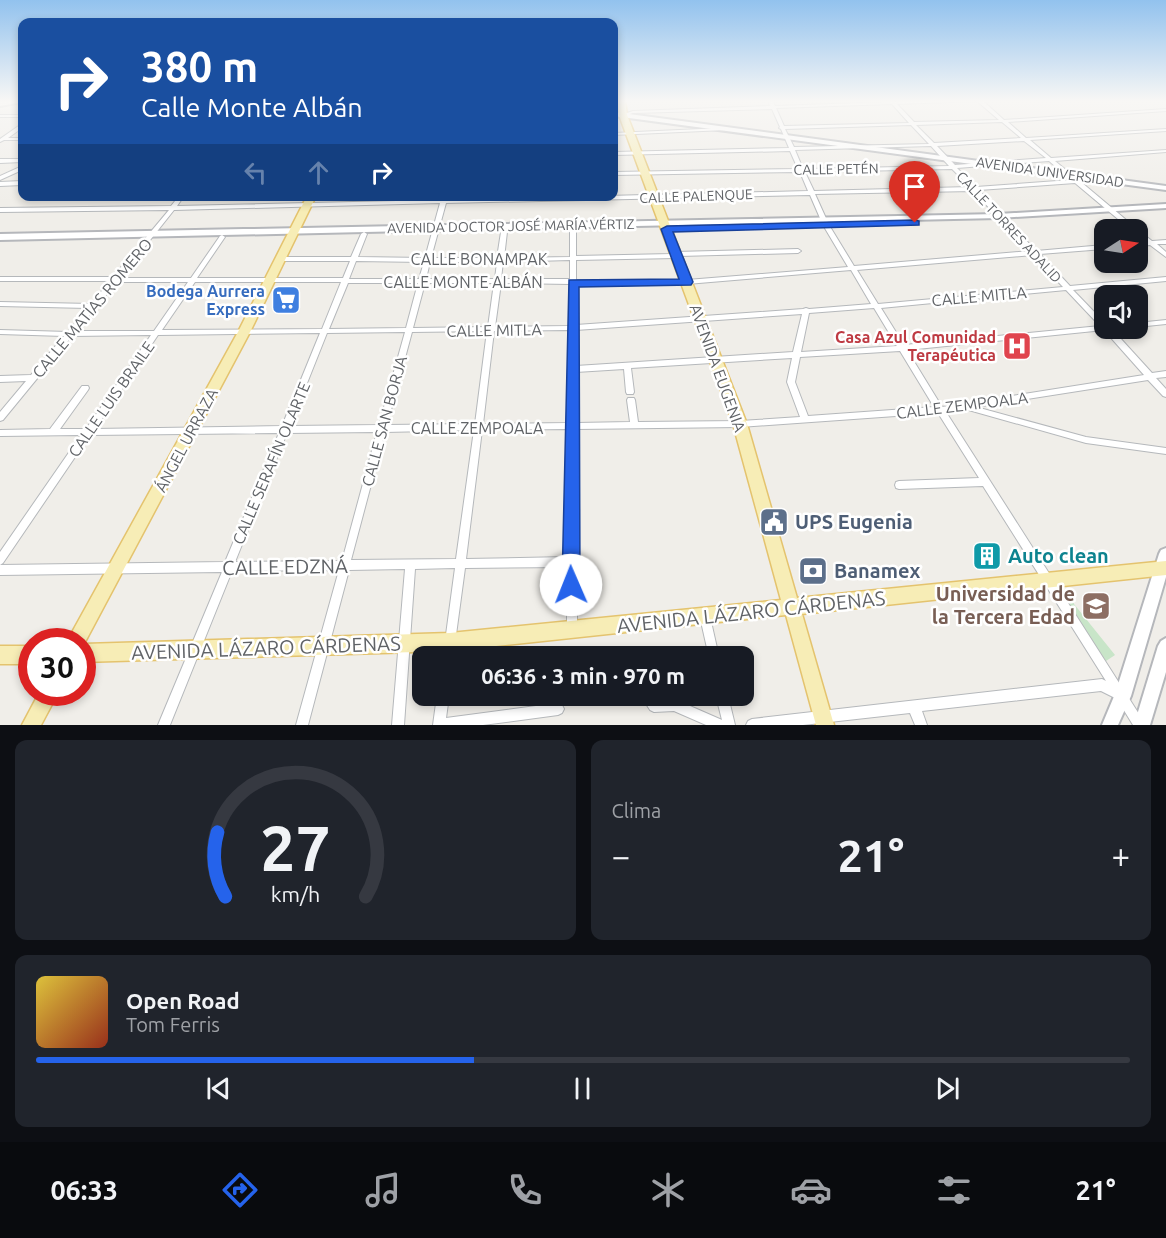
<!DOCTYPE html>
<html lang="es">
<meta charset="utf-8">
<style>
body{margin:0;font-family:Ubuntu,sans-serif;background:#20242c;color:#f1f3f6;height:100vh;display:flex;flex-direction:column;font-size:22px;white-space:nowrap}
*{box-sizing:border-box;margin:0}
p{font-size:20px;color:#9ea1a6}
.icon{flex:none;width:33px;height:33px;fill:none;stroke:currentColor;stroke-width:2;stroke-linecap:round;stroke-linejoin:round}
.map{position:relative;height:725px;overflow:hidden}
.panel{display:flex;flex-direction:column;gap:15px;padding:15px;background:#0d0f14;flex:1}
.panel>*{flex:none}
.guide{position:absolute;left:18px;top:18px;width:600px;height:183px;border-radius:12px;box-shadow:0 3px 9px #0003;background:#1a4fa0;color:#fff;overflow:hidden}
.needle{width:39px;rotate:78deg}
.buttons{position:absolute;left:1094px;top:219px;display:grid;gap:12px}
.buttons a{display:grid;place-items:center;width:54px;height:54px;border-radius:12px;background:#171b24;box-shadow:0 3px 9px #0003;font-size:30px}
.speed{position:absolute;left:18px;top:628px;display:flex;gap:12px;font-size:30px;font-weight:700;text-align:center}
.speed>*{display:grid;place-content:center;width:78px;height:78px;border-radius:50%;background:#171b24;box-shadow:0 3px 9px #0003;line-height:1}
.speed .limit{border:9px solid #d22;background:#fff;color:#111}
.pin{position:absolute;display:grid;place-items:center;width:51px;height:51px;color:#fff;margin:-62px -26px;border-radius:50% 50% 50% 0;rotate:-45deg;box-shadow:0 0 6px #0007}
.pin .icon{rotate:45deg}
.me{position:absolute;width:66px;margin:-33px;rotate:359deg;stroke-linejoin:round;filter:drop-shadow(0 0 4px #0008)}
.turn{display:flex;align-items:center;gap:21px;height:126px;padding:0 24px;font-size:27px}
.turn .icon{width:78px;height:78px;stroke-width:2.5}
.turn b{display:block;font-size:42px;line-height:51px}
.lanes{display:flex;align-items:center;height:57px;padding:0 24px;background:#0003;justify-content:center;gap:30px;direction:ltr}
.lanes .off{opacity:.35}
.big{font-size:45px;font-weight:700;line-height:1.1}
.panel .tile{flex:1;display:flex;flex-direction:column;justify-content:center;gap:9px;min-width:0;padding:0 21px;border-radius:12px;background:#20242c}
.panel .dial{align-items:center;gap:0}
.dial svg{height:156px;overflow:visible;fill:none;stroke:#363941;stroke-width:7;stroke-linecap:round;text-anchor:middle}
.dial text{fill:#f1f3f6;stroke:none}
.song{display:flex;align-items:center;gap:18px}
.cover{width:72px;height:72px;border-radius:9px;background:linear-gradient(135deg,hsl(50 70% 55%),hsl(10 70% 35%))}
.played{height:6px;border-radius:3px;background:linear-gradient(90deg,#2563eb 40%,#363941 40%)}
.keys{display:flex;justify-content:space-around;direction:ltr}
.heat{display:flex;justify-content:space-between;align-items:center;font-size:33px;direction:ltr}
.panel .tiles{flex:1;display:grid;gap:15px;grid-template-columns:1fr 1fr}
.tile:last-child{grid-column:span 2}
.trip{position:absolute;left:412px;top:646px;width:342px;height:60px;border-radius:12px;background:#171b24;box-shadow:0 3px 9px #0003;font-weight:700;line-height:60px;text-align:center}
.menu{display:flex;height:96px;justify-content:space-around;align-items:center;background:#090b0e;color:#9ea1a6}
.menu .icon{width:42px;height:42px}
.menu .selected{color:#2563eb}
.menu b{font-size:27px;color:#f1f3f6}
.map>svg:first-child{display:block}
</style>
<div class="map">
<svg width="1166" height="725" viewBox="0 0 1166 725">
<rect width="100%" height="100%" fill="#f0eee9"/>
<path fill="#c8e5c8" d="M1069,589L1074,604L1115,655L1106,661L1058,590Z"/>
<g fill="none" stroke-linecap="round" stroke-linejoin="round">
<g stroke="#b5b8bb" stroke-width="2">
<g id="street">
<path d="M768,100H772L775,106L889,102L890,100H893L894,102L982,100L1004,120L1166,109V111L1008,122L1026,138L1166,129V131L1030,140L1051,158L1166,150V152L1055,161L1077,179L1097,177L1099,174H1103L1104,175L1101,179L1081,182L1137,229L1138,230L1152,241L1166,240V244H1157L1166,252V257L1150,245L1137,246V242H1145L1137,235V230H1131L1075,183L979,190L1036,251L1104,245V249L1040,254L1070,286L1166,277V281L1073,290L1104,322V328H1111L1152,373L1166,371V377L1156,378L1166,389V397L1163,396L1148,380L976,407L1086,437L1166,448V454L1086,443L965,409L946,412L1146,725H1133L1117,699L1101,691L922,711L927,725H915L910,713L803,725H746L748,721L752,719L1102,679L1106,681L983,486L899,489L896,488L895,485L896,482L899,481L979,478L938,413L740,427L577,429V630L576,634L572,635L568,634L567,630V567L465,568L453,657H443L455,568L415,569L404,725H392L405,569L349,570L308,725H296L339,570L232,571L170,725H158L222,572L0,575V565L225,562L279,433L90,435L3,563L0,565V552L81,435L0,436V430L50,429L82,386H88L89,388L88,390L60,429H86L151,335L72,336L3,420L0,421V412L26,381L0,382V376L31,375L64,336L0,334V330L68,332L88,308L0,306V302L91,304L110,281H0V277H113L169,210L0,212V208L171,206L179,196H184L177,206L441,200L442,196H448L447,200L808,191L800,172L614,175V172L798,169L790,151L614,155V152L789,148L781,129L779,128L780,127L772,109L633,113L623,116L621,115L633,111L770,106ZM977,101L999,120L914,122L897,104ZM892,104L909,123L784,126L776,108ZM1002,122L1021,138L934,143L916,125ZM911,125L929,144L794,147L785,129ZM1024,141L1046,158L955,165L937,146ZM931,146L949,166L803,169L795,150ZM1049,161L1071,180L976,187L957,168ZM952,169L970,187L814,191L805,172ZM973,191L1030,251L854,266L829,225L815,194ZM810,195L823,225L848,267L687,280H576V260L676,258L679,256L798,253L801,251L798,249L675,252L672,254L576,256V230L573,228L570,230V257L504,258L507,232L504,230L501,232L497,258H431L446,203ZM440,203L425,258L358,257L367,234L364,232L361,234L351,257H281L278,259L281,261H350L343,278H197L225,237L222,235L220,236L191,278H120L174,210ZM1033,255L1063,287L878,304L857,270ZM570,260V279H501L503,262ZM356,261L424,262L419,279H349ZM430,262H497L495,279H426ZM851,270L871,304L809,309L806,308L803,309L576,325V284H687ZM117,282H188L154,331H76ZM195,282H341L322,329L162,330ZM348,283H418L406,328L329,329ZM425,283H494L488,327L413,328ZM501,283L570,284L569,326L495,327ZM1066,290L1100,326L904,345L881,308ZM874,308L897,346L801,352L809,313ZM802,314L793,352L576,366V330ZM569,330L568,423L483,424L494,331ZM1104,330L1144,375L942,407L907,350ZM487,331L475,424L387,425L412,332ZM405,332L379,425L290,426L327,333ZM320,333L282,426L95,429L158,335ZM900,351L934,407L808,416L795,382L800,357ZM792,358L787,382L800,417L740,421L638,422L635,400L634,398H628L627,400L630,422L577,423L576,372L624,369L626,392L627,394H633L634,392L631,368ZM568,429L567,557L466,559L482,430ZM474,430L456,559L351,560L385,432ZM377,432L342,561L235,562L287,433Z"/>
<rect x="0" y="115" width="22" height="2"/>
<path d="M20,125H22V128L8,138H22V140H4L0,142V139Z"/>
<path d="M723,128H725V130L614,135V133Z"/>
<path d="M0,159H22V162L0,163Z"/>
<path d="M20,167H22V170L0,180V176Z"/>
<path d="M22,181V185L0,186V182Z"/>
<path d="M1166,320V324L1137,327V323Z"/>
<path d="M705,612L709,613L710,617L719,657H709L700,617L701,613Z"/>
<path d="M437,696H449L446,718L558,703L562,705L564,709L562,713L558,715L483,725H433Z"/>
<path d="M641,696H654L657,700L674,699L722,720L716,696H728L735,725H706L674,711L654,712L650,710Z"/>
</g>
</g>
<g stroke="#b5b7bb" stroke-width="4">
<g id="secondary">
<path d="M12,100H22V102L0,106V102Z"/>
<path d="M614,112L1166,186V190L614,116Z"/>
<path d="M1166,204V208L999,218L0,240V234L999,214Z"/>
<path d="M1166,548V577L1131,696L1118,725H1102L1115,694L1159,554L1161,550Z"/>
<path d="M1166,638V672L1150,725H1134L1158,646L1161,641Z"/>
</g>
</g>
<g stroke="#e4c36e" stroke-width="3">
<g id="primary">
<path d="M617,100H625L627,115L747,424L797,598L1166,561V575L802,614L834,725H816L786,615L450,651L82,662V642H67L70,636L238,332L307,196H316L250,332L84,644L450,633L781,600L733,424L619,115Z"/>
<rect x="0" y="646" width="32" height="18"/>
<path d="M39,693H58L41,725H22Z"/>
</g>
</g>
<use href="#street" fill="#fff" fill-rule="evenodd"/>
<use href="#secondary" fill="#fff" fill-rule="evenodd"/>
<use href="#primary" fill="#f7edb6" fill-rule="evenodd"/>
</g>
<linearGradient id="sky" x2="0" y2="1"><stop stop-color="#92c2ee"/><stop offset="0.5" stop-color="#f8f7f5"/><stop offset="1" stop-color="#f8f7f5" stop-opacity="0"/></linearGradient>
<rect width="1166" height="202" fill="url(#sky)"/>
<path fill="#2563eb" stroke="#184099" stroke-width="1.5" d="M915,220L919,221V225L673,232L693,282L691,285L579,287L580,585L578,591L571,593L565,591L562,585L569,280L679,279L661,229L667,226Z"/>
<defs>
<g id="supermarket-square" transform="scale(1.5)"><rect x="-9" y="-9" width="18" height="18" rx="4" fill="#3f7fe0" stroke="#fff"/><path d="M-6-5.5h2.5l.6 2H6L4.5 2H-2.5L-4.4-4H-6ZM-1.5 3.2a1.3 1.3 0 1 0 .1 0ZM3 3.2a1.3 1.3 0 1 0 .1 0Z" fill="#fff"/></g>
<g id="hospital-square" transform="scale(1.5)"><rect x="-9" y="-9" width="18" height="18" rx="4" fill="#e0444e" stroke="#fff"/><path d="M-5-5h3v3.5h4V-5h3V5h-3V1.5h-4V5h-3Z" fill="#fff"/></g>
<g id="civic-square" transform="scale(1.5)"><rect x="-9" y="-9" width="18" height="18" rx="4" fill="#5c6f8a" stroke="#fff"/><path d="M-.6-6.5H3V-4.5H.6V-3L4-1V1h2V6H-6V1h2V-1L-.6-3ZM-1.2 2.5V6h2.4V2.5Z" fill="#fff"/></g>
<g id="building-square" transform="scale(1.5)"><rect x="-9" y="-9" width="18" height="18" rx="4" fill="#0f9aa8" stroke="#fff"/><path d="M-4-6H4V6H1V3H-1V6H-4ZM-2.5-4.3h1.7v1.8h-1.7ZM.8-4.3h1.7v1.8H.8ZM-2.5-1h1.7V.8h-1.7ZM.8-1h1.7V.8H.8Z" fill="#fff"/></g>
<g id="bank-square" transform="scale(1.5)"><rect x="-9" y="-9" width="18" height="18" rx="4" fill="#5c6f8a" stroke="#fff"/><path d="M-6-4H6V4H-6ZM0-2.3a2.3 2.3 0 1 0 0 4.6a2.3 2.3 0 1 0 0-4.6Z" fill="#fff"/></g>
<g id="university-square" transform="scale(1.5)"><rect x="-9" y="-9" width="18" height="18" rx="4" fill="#8d6e63" stroke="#fff"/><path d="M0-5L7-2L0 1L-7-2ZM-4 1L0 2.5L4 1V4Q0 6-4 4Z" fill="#fff"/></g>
</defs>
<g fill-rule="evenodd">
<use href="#supermarket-square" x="286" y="300"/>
<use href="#hospital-square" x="1017" y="346"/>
<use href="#civic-square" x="774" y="522"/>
<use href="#building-square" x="987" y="556"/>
<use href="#bank-square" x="813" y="571"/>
<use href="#university-square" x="1096" y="606"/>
</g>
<g text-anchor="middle" stroke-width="5" stroke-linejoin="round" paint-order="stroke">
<g font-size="14" fill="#606367" stroke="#fff">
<text transform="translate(836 169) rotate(-1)" y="5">CALLE PETÉN</text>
<text transform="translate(1050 172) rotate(8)" y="5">AVENIDA UNIVERSIDAD</text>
<text transform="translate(696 196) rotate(-2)" y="5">CALLE PALENQUE</text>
<text transform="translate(511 226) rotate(-1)" y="5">AVENIDA DOCTOR JOSÉ MARÍA VÉRTIZ</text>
<text transform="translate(1009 227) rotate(47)" y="5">CALLE TORRES ADALID</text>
</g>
<g font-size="16" fill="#606367" stroke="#fff">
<text x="479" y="265">CALLE BONAMPAK</text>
<text x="463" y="288">CALLE MONTE ALBÁN</text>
<text transform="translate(979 296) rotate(-5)" y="6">CALLE MITLA</text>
<text transform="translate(92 308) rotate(-50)" y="6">CALLE MATÍAS ROMERO</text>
<text transform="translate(494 330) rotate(-1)" y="6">CALLE MITLA</text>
<text transform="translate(718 368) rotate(70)" y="6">AVENIDA EUGENIA</text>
<text transform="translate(111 399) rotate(-55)" y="6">CALLE LUIS BRAILE</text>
<text transform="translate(962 405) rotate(-7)" y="6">CALLE ZEMPOALA</text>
<text transform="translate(384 421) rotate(-75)" y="6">CALLE SAN BORJA</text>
<text x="477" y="434">CALLE ZEMPOALA</text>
<text transform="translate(186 440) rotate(-62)" y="6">ÁNGEL URRAZA</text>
<text transform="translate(271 463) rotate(-67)" y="6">CALLE SERAFÍN OLARTE</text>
</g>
<g font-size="16" font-weight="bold" fill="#366cbe" stroke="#fff" text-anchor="end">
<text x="265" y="297">Bodega Aurrera<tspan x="265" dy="18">Express</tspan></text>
</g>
<g font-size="16" font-weight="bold" fill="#be3a42" stroke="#fff" text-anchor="end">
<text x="996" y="343">Casa Azul Comunidad<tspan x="996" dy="18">Terapéutica</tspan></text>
</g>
<g font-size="20" font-weight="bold" fill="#4e5e75" stroke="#fff" text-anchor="start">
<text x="795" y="529">UPS Eugenia</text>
<text x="834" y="578">Banamex</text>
</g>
<g font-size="20" font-weight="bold" fill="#0d838f" stroke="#fff" text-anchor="start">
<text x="1008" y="563">Auto clean</text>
</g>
<g font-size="20" fill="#606367" stroke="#fff">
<text transform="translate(285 567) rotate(-1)" y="7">CALLE EDZNÁ</text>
<text transform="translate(751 612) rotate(-6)" y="7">AVENIDA LÁZARO CÁRDENAS</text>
<text transform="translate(266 648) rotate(-2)" y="7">AVENIDA LÁZARO CÁRDENAS</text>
</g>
<g font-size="20" font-weight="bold" fill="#785e54" stroke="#fff" text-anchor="end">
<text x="1075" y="601">Universidad de<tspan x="1075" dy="23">la Tercera Edad</tspan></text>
</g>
</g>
</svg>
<div class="buttons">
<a><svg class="needle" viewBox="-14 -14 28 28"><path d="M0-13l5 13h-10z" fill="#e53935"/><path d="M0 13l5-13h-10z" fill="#9ea1a6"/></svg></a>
<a><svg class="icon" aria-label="sound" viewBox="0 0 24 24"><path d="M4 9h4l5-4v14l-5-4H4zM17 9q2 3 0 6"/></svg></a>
</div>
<div class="speed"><div class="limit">30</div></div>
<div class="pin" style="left:915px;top:223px;background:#d93025"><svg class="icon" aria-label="arrive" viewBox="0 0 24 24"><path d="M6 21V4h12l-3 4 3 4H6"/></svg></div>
<svg class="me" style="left:571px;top:585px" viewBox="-20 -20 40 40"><circle r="19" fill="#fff"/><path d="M0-13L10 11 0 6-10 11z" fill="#2563eb"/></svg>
<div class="trip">06:36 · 3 min · 970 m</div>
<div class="guide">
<div class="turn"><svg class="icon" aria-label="right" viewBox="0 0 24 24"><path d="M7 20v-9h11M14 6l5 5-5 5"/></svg><div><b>380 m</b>Calle Monte Albán</div></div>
<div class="lanes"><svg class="icon off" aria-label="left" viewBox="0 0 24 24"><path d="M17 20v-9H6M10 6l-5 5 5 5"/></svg><svg class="icon off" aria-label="ahead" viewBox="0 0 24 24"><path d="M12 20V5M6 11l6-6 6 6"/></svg><svg class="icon" aria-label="right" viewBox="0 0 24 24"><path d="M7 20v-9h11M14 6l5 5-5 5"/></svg></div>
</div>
</div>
<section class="panel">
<div class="tiles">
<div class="tile dial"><svg viewBox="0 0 100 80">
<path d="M14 69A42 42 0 1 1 86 69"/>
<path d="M14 69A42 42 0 0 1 10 36" stroke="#2563eb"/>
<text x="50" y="56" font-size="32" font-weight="700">27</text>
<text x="50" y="72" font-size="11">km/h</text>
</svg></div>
<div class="tile"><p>Clima</p>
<div class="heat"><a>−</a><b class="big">21°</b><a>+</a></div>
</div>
<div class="tile">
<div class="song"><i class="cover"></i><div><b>Open Road</b><p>Tom Ferris</p></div></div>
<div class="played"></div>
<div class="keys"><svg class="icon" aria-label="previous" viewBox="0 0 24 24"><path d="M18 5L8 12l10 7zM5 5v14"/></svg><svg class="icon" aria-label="pause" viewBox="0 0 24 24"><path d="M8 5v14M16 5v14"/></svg><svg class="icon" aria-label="next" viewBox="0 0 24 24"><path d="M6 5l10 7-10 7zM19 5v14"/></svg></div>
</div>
</div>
</section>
<nav class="menu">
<b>06:33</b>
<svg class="icon selected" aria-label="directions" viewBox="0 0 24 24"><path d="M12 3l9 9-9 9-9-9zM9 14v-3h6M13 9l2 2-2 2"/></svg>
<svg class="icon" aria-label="music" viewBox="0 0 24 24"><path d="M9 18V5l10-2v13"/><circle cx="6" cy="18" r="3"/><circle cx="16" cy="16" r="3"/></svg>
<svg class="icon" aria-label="phone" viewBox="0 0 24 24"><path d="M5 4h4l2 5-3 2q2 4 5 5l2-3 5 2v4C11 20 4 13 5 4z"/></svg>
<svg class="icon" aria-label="climate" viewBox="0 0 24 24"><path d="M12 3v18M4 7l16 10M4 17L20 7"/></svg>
<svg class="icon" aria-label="car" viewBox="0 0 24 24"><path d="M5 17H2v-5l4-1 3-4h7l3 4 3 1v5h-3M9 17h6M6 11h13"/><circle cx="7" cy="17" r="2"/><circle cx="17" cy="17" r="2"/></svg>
<svg class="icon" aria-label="filters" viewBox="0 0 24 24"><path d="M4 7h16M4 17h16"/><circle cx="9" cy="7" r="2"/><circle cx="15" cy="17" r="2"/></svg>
<b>21°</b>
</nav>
